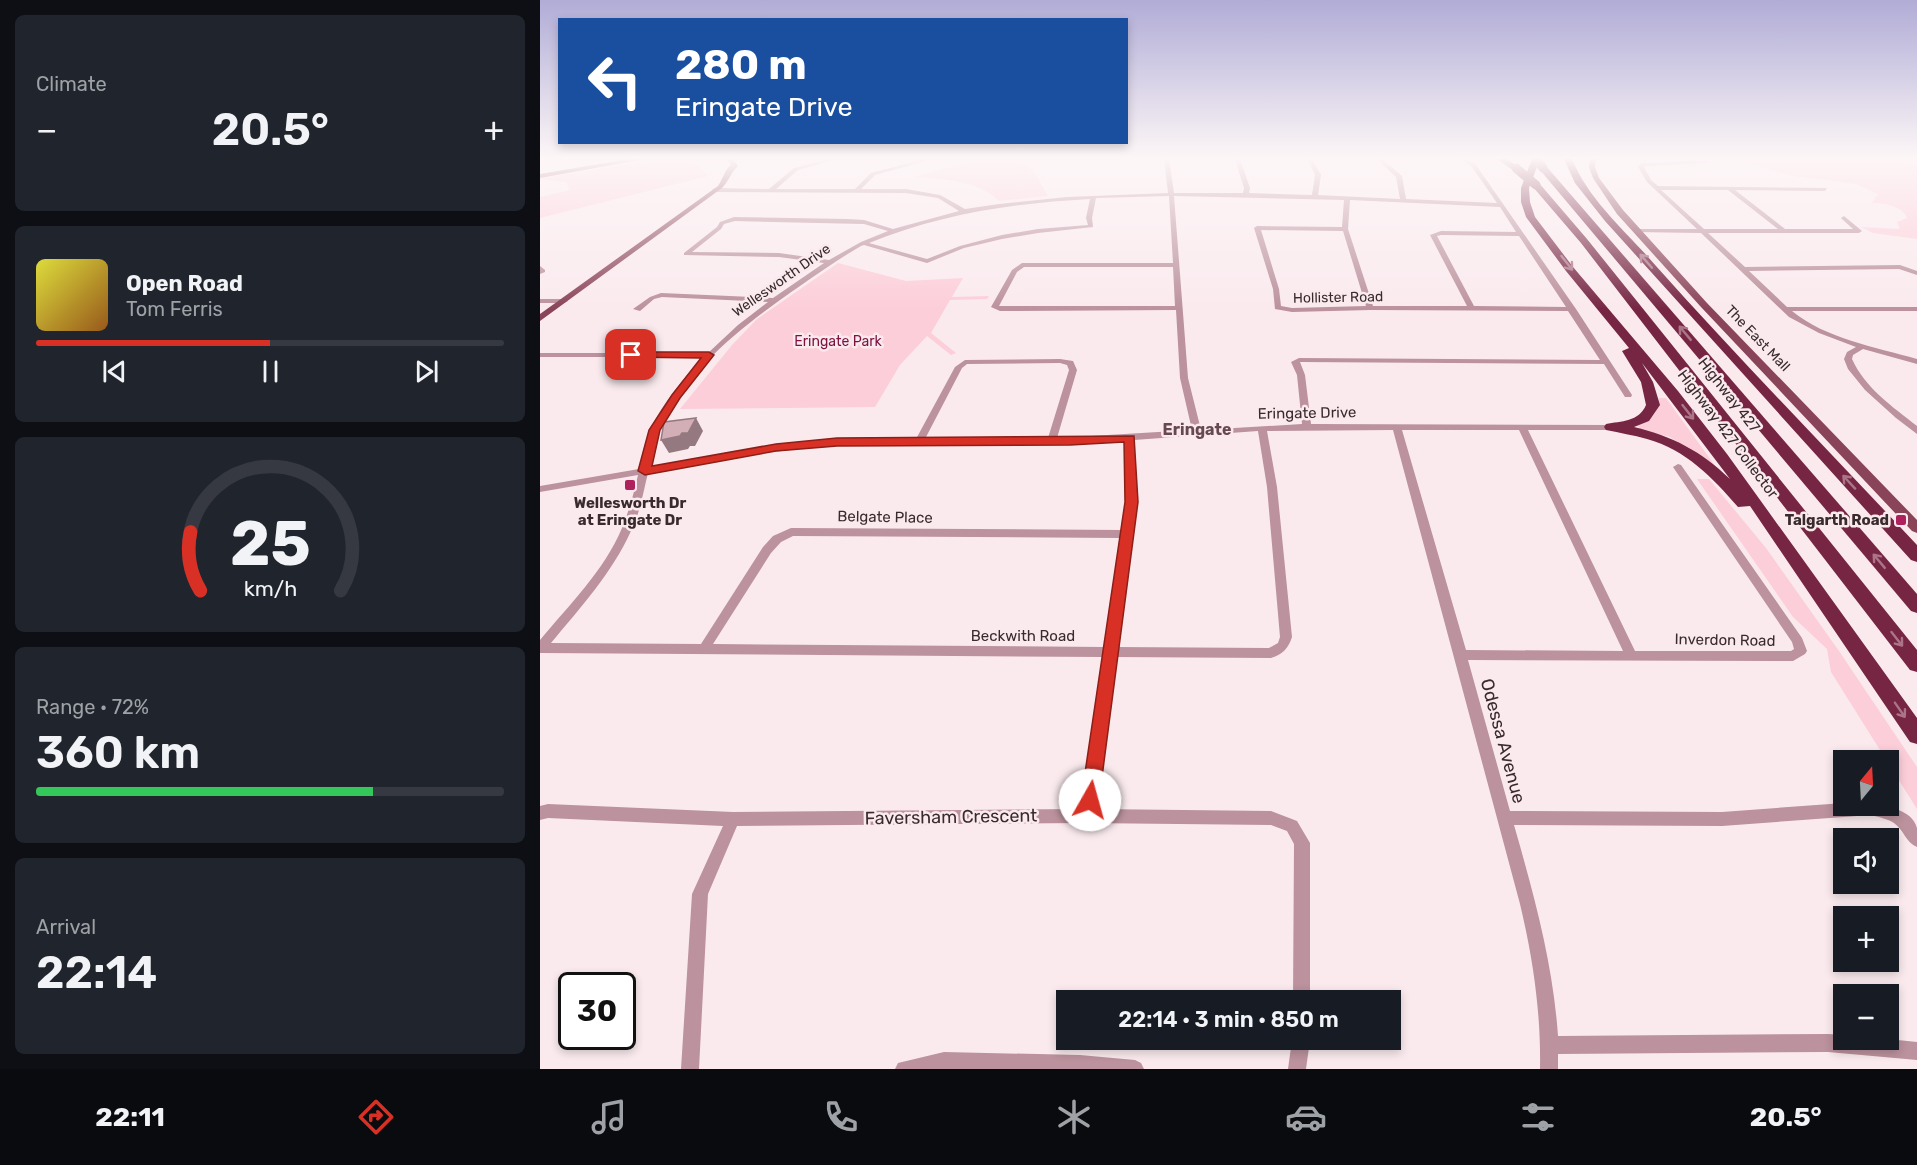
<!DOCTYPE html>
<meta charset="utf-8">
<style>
body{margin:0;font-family:Rubik,sans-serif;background:#20242c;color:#f1f3f6;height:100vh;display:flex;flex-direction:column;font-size:22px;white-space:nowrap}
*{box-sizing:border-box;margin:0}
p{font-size:20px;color:#9ea1a6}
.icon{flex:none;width:33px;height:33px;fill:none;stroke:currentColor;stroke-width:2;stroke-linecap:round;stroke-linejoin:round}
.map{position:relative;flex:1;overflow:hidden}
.panel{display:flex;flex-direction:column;gap:15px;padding:15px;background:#0d0f14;width:540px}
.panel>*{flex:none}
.top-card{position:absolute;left:18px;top:18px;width:570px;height:126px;border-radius:0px;box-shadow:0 3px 9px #0003;background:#1a4fa0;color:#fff;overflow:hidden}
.needle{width:39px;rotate:18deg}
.controls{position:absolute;left:1293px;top:750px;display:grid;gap:12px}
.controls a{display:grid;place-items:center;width:66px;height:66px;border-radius:0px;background:#171b24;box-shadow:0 3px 9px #0003;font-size:30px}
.speed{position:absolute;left:18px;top:972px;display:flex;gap:12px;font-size:30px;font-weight:700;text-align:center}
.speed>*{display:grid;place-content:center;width:78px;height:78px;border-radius:50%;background:#171b24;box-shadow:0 3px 9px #0003;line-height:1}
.speed .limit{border:3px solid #111;border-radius:9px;background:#fff;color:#111}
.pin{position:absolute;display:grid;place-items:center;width:51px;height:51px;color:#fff;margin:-26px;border-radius:12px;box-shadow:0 3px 9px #0006}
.me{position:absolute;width:66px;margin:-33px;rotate:7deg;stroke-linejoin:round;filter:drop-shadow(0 0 4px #0008)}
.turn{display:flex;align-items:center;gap:21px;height:126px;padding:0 18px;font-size:27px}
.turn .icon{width:78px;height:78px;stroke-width:2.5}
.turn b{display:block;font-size:42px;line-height:51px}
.big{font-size:45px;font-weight:600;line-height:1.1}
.panel .tile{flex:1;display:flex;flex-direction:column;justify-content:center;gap:9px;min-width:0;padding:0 21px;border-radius:9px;background:#20242c}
.panel .dial{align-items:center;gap:0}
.dial svg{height:156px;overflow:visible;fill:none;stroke:#363941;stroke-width:7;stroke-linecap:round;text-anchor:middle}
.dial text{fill:#f1f3f6;stroke:none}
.song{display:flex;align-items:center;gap:18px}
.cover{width:72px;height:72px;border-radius:9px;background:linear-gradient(135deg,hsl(60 70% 55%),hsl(30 70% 35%))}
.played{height:6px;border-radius:3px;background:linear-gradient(90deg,#d93025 50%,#363941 50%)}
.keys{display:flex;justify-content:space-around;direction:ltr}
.heat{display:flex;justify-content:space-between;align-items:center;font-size:33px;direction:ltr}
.charge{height:9px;border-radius:4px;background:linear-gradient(90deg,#34c759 72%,#363941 0)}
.trip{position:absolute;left:516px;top:990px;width:345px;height:60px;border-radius:0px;background:#171b24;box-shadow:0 3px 9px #0003;font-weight:600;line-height:60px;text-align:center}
.tabs{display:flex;height:96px;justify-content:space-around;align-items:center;background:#090b0e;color:#9ea1a6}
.tabs .icon{width:42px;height:42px}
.tabs .current{color:#d93025}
.tabs b{font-size:27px;color:#f1f3f6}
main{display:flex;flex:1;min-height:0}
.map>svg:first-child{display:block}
</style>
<main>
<section class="panel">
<div class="tile"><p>Climate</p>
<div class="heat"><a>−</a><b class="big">20.5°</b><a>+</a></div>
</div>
<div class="tile">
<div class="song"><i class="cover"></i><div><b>Open Road</b><p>Tom Ferris</p></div></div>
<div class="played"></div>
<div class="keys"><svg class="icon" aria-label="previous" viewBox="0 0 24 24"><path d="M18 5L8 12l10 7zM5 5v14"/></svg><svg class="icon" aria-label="pause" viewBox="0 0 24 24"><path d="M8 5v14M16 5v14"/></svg><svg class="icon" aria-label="next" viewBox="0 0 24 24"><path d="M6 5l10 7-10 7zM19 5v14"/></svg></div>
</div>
<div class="tile dial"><svg viewBox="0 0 100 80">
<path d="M14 69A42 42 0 1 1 86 69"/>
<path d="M14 69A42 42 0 0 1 9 39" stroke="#d93025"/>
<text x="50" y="56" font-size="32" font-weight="700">25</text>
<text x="50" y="72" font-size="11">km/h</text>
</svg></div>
<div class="tile"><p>Range · 72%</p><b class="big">360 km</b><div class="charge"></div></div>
<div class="tile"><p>Arrival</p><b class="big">22:14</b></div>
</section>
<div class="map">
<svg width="1377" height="1069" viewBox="0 0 1377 1069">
<rect width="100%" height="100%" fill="#faeaee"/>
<g fill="#fcced9">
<path d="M115,159H151L168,176L0,218V197L30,190L26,182L0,179Z"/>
<path d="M439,159C484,159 486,155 508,196L459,201C439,180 402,179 375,177Z"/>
<path d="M1202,159H1358L1377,165V239L1333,233L1321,227L1360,229L1357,222L1367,218C1363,206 1343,203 1332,203L1338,194L1316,184L1254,176L1216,166Z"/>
<path d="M298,263L366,281L423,278L412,297L449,296L447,299L410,300L391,333L416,353L411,355L387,336L360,365L335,407L140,409L192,345L217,319Z"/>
<path d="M1119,398H1126L1176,467L1130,437L1101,430L1097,425C1112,419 1117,414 1119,398Z"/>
<path d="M1157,479H1169L1226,548L1299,651L1377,767V809L1291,672L1287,649L1253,617Z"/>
</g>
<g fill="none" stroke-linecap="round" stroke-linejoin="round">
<g fill="#bb929d" fill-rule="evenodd">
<path d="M288,159H297L258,170L236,189H315L331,173L384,159H393L335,175L321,189H366L400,195L425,209L459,204L527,197L628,193L624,159H629L634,193H703L704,188L695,159H700L710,188L709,193L772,195L775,175L767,159H772L781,175L778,195L860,199L856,177L837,159H842L862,176L866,199L957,203L932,167L920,159H926L936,165L1036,309L1092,395L1091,397H1085L1064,364L760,362L765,375L771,424L1074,425L1075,427L1071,430H988L1095,651H1251L1254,649L1252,642L1133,467L1138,464L1141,465L1262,638L1267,651L1265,654L1253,661L928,660L970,811L1182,812L1304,803V806C1324,806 1370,801 1377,828C1377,834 1377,841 1377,847C1366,843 1364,830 1354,823C1348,819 1338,817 1331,815L1182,826L974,825C994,895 1013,963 1018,1036L1288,1034L1304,1035V1040L1348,1039L1377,1042V1060L1288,1052L1018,1054V1069H1000C1001,1012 993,959 980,904L853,430L727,431L737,487L752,637C748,649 743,654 731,658L575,657L554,809L731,811L757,821L770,843V1000H753L754,844L747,831L731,825L546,823L197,826L168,894L159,1069H141L152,894L183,826L8,818L0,820V806L8,804L193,812L540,809L563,657L0,653V640C29,605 64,571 82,528C89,511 94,493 98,475L0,492V486L99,469C102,455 105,441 111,428C123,402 144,378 164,357H0V353H168L198,325L228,302L122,297L114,299L100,311L93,309L110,297L121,293L233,298L284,263L239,257L144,255V253L177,227L180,222L194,217L307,219L324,220L353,229L419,211L398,198L366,193L175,192L172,190L175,188L229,189L254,168ZM629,196L633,263H482L472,270L451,307L460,311L636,310L640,378L652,430L517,438L537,370L533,361L520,359L425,360L415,367L376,439H297L223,447L109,467C112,452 116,437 122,423C151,365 208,322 260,286C280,272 300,258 321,246L324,245L387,263L424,248L462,239L498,233L553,227L552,218L556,198ZM634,196L804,200L802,227L717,226L714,228L733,289L735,309L752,312L830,310L1028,311L1060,360L759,358L751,362L757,375L762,424L661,430L648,378ZM550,199L546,218L548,225L498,229L462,235L420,246L387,259L329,243C400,214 474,203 550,199ZM810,200L960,207L976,232L901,231L890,235L927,306H833L808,229ZM195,221L324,224L348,231L321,242L289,260L239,253L152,252L181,229L184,224ZM721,230L803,231L826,306L752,308L741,306L739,289ZM901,235L979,236L1026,307L934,306L897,236ZM484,267H633L635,306H459L477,272ZM520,363L527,365L529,370L508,438L385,439L422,368L427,364ZM862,430H979L1083,651L926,650ZM718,431L727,487L740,637L738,643L729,648L576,647L596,502L594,440ZM585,440L586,502L582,530L251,528L233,536L223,547L161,644L11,643C40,608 72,573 91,531C100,513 103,493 108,473L223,453L297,445H511ZM253,536L581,538L564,647L173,644L231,553L241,542Z"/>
<path d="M1167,160L1169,163L1105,166L1104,167L1111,180L1118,186L1287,188L1285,191L1195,190L1245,229H1313L1302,219L1301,218L1304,216L1322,231L1319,233H1168L1205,267L1360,265L1377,271V275L1359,269L1209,271L1247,307H1377V311H1252C1286,339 1336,347 1377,359V364L1323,349L1313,355L1312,359C1325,388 1353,407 1377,426V434L1356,418L1325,390L1308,369L1304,359L1307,352L1316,347L1279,333L1249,317L1161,233L1094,232V230L1096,229H1157L1107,182L1098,167L1101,163ZM1121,190H1188L1238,229H1164Z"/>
<path d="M0,266L5,270V272L0,274Z"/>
<path d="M0,299H24L28,301L24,303H0Z"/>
<path d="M752,1040H770L766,1069H748Z"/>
<path d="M404,1052L540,1055L595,1060L601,1063L604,1069H355L358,1063Z"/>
</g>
<g fill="#8a445a" fill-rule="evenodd">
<path d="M89,159H105L0,178V174Z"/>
<path d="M187,159H193L198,166C191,172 189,181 182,188L0,321V314L178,186C183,179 185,169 191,165Z"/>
<path d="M1050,159H1056L1055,167L1059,178L1083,210L1167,303L1377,520V533L1372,531L1161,307L1077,214L1053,178L1049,167Z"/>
</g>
<g fill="#762643" fill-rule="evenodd">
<path d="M957,159H967L980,168L973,170Z"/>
<path d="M992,159H1000L989,188L990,202L995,217L1033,267L1138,391L1187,454L1377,718V744L1370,742L1210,506L1198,507C1172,477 1146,450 1107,439C1093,435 1080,433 1066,430L1064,427L1066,424C1081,421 1099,422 1106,405L1101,382L1082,351L1089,348L1026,271L986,217L981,202V188ZM1102,363L1190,479C1161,451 1132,436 1094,427L1109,421L1120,405L1113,382Z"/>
<path d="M1024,159H1032C1049,201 1087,232 1116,266C1201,361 1290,452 1377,545V562L1371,560L1065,221L1035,183Z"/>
<path d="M1000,166H1006L1377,594V613L1371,611L1000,170Z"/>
<path d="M993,183H999L1047,239L1377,650V672L1370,670L1041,243L993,187Z"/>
</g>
<g stroke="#762643" stroke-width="9">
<path d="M996,159L1003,168"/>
<path d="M976,168L996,185"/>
</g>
</g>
<path fill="#947a80" d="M156,418L163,431L155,446H150L148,449L129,453L121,440Z"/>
<path fill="#d3aeb7" stroke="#947a80" stroke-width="1.5" d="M156,418L148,433H142L140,436L121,440L124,422Z"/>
<defs><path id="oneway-shaft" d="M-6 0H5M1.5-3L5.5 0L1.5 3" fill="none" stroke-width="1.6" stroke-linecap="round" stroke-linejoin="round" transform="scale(1.5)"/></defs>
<g stroke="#ab7487">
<use href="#oneway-shaft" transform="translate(1106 261) rotate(-131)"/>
<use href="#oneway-shaft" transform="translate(1027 263) rotate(52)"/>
<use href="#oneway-shaft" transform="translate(1145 333) rotate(-130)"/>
<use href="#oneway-shaft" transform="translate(1148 412) rotate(52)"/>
<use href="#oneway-shaft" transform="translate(1309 482) rotate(-133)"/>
<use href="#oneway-shaft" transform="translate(1339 561) rotate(-130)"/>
<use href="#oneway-shaft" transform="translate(1357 639) rotate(52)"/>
<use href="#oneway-shaft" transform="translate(1360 710) rotate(55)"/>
</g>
<linearGradient id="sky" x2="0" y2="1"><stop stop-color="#b0acd6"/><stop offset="0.51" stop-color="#fdf6f7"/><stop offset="1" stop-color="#fdf6f7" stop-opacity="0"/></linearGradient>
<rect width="1377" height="309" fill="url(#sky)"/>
<path fill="#d93025" stroke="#8d1f18" stroke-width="1.5" d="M91,352H169L174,355L140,398L120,430L112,466L236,444L297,438L594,436L598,502L559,800L557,806L550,808L543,806L541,800L585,502L584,442L530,445L297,446L236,451L105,475L98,471L109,430L132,395L161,358L87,357L86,355Z"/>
<g fill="#ae215d" stroke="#faeaee" stroke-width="2">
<rect x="84" y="479" width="12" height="12" rx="3"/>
<rect x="1355" y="514" width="12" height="12" rx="3"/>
</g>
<g text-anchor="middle" stroke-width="5" stroke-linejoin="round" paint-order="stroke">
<g font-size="14" fill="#382a2d" stroke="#faeaee">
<text transform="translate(241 280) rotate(-35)" y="5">Wellesworth Drive</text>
<text transform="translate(798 297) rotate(-1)" y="5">Hollister Road</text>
<text transform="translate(1218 338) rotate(46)" y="5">The East Mall</text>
</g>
<g font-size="14" fill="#7e1140" stroke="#faeaee">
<text x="298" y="346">Eringate Park</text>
</g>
<g font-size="15" fill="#382a2d" stroke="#faeaee">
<text transform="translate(1189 395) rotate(52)" y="5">Highway 427</text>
<text transform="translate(767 413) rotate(-1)" y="5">Eringate Drive</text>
<text transform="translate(1188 434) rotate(53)" y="5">Highway 427 Collector</text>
<text transform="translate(345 517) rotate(1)" y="5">Belgate Place</text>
<text x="483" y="641">Beckwith Road</text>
<text transform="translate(1185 640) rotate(1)" y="5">Inverdon Road</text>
</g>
<g font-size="15" font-weight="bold" fill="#382a2d" stroke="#faeaee">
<text x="90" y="508">Wellesworth Dr<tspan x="90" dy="17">at Eringate Dr</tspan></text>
<text x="1349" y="525" text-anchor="end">Talgarth Road</text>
</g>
<g font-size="16" font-weight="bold" fill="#684951" stroke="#faeaee">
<text x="657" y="435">Eringate</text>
</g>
<g font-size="18" fill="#382a2d" stroke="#faeaee">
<text transform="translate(963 741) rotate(75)" y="6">Odessa Avenue</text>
<text transform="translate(411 817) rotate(-1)" y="6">Faversham Crescent</text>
</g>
</g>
</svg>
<div class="controls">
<a><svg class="needle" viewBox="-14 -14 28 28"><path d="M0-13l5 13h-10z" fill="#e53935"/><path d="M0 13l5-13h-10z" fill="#9ea1a6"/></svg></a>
<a><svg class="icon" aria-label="sound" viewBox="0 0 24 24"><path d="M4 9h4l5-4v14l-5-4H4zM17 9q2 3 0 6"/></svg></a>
<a>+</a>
<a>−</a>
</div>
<div class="speed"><div class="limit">30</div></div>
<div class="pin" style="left:91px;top:355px;background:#d93025"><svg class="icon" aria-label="arrive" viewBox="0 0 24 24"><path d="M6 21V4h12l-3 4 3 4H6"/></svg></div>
<svg class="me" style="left:550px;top:800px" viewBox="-20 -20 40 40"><circle r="19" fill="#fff"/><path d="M0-13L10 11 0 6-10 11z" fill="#d93025"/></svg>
<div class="trip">22:14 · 3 min · 850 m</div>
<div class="top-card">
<div class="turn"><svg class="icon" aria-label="left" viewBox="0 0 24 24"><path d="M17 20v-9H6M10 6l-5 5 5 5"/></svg><div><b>280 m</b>Eringate Drive</div></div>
</div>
</div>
</main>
<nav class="tabs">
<b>22:11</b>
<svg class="icon current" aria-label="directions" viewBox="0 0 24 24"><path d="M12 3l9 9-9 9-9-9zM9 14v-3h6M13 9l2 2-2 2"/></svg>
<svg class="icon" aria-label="music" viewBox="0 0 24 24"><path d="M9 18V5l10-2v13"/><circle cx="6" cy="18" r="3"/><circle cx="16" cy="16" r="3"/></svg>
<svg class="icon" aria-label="phone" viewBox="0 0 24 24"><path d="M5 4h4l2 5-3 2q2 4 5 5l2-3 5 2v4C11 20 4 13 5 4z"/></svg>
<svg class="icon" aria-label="climate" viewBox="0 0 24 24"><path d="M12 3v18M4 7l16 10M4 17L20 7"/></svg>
<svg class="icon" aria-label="car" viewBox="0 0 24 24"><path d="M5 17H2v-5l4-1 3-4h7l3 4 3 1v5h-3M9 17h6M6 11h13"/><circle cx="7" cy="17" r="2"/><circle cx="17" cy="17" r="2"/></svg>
<svg class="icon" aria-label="filters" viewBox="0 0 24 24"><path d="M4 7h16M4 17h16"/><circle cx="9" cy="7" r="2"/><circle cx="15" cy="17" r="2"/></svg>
<b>20.5°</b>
</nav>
